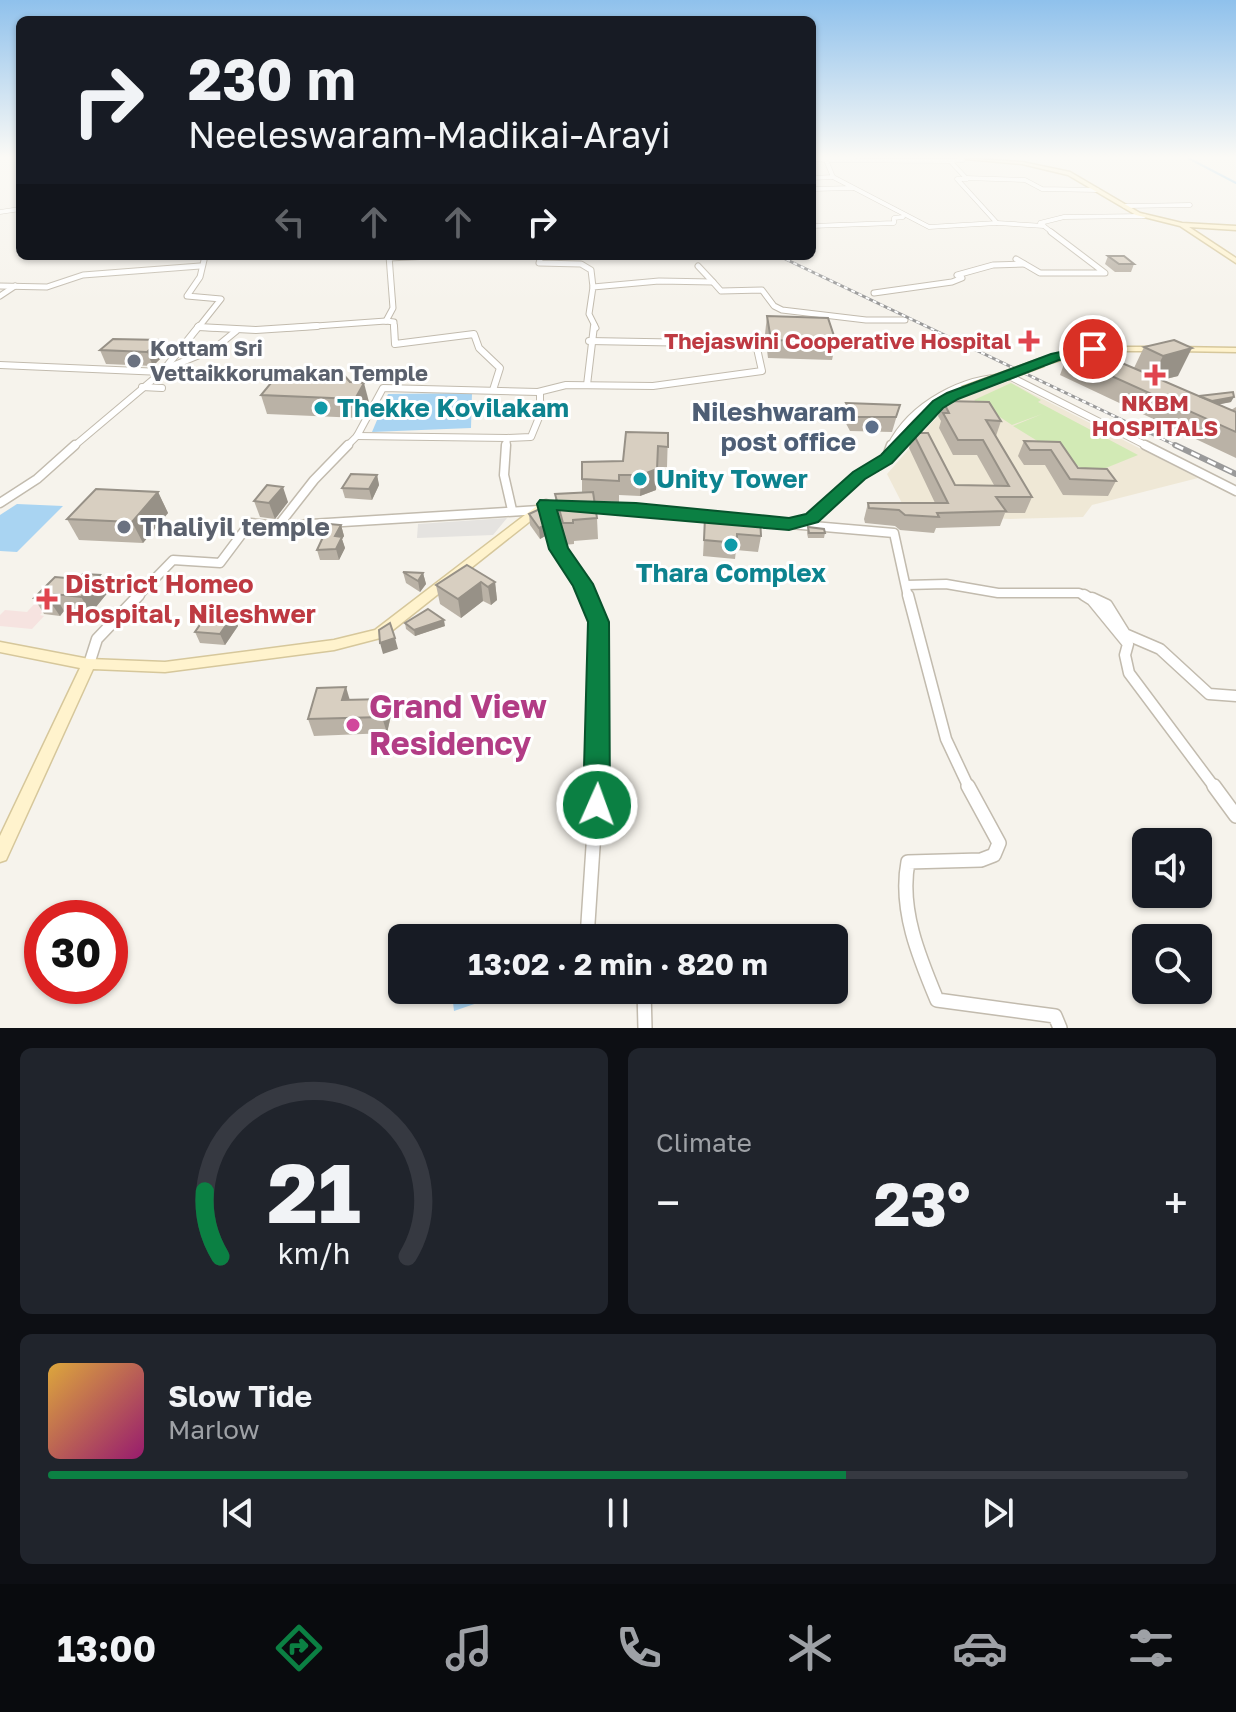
<!DOCTYPE html>
<meta charset="utf-8">
<style>
body{margin:0;font-family:"Golos Text",sans-serif;background:#20242c;color:#f1f3f6;height:100vh;display:flex;flex-direction:column;font-size:30px;white-space:nowrap}
*{box-sizing:border-box;margin:0}
p{font-size:26px;color:#9ea1a6}
.icon{flex:none;width:44px;height:44px;fill:none;stroke:currentColor;stroke-width:2;stroke-linecap:round;stroke-linejoin:round}
.map{position:relative;height:1028px;overflow:hidden}
.drawer{display:flex;flex-direction:column;gap:20px;padding:20px;background:#0d0f14;flex:1}
.drawer>*{flex:none}
.banner{position:absolute;left:16px;top:16px;width:800px;height:244px;border-radius:12px;box-shadow:0 2px 6px #0004;background:#171b24;color:#f1f3f6;overflow:hidden}
.controls{position:absolute;left:1132px;top:828px;display:grid;gap:16px}
.controls a{display:grid;place-items:center;width:80px;height:80px;border-radius:12px;background:#171b24;box-shadow:0 2px 6px #0004;font-size:40px}
.speed{position:absolute;left:24px;top:900px;display:flex;gap:16px;font-size:40px;font-weight:700;text-align:center}
.speed>*{display:grid;place-content:center;width:104px;height:104px;border-radius:50%;background:#171b24;box-shadow:0 2px 6px #0004;line-height:1}
.speed .limit{border:12px solid #d22;background:#fff;color:#111}
.pin{position:absolute;display:grid;place-items:center;width:68px;height:68px;color:#fff;margin:-34px;border:4px solid #fff;border-radius:50%;box-shadow:0 2px 8px #0007}
.me{position:absolute;width:88px;margin:-44px;rotate:2deg;stroke-linejoin:round;filter:drop-shadow(0 0 6px #0008)}
.turn{display:flex;align-items:center;gap:28px;height:168px;padding:0 40px;font-size:36px}
.turn .icon{width:104px;height:104px;stroke-width:2.5}
.turn b{display:block;font-size:56px;line-height:68px}
.lanes{display:flex;align-items:center;height:76px;padding:0 40px;background:#0003;justify-content:center;gap:40px;direction:ltr}
.lanes .off{opacity:.35}
.big{font-size:60px;font-weight:700;line-height:1.1}
.drawer .widget{flex:1;display:flex;flex-direction:column;justify-content:center;gap:12px;min-width:0;padding:0 28px;border-radius:12px;background:#20242c}
.drawer .dial{align-items:center;gap:0}
.dial svg{height:208px;overflow:visible;fill:none;stroke:#363941;stroke-width:7;stroke-linecap:round;text-anchor:middle}
.dial text{fill:#f1f3f6;stroke:none}
.song{display:flex;align-items:center;gap:24px}
.cover{width:96px;height:96px;border-radius:12px;background:linear-gradient(135deg,hsl(40 70% 55%),hsl(320 70% 35%))}
.played{height:8px;border-radius:4px;background:linear-gradient(90deg,#0b8043 70%,#363941 70%)}
.keys{display:flex;justify-content:space-around;direction:ltr}
.heat{display:flex;justify-content:space-between;align-items:center;font-size:44px;direction:ltr}
.drawer .tiles{flex:1;display:grid;gap:20px;grid-template-columns:1fr 1fr}
.widget:last-child{grid-column:span 2}
.trip{position:absolute;left:388px;top:924px;width:460px;height:80px;border-radius:12px;background:#171b24;box-shadow:0 2px 6px #0004;font-weight:700;line-height:80px;text-align:center}
.dock{display:flex;height:128px;justify-content:space-around;align-items:center;background:#090b0e;color:#9ea1a6}
.dock .icon{width:56px;height:56px}
.dock .active{color:#0b8043}
.dock b{font-size:36px;color:#f1f3f6}
.map>svg:first-child{display:block}
</style>
<div class="map">
<svg width="1236" height="1028" viewBox="0 0 1236 1028">
<rect width="100%" height="100%" fill="#f6f3ec"/>
<path fill="#efe8d6" d="M1009,381L1031,393L1198,478L1092,505L1083,517L1010,519L907,513L887,474L941,412L959,399Z"/>
<path fill="#f6e3e0" d="M50,587L65,589L40,615L44,616L32,629L0,626V615L5,610L27,612Z"/>
<path fill="#d2eab5" d="M1011,383L1041,400L1038,402L1138,455L1091,474L1013,426L1042,414L1012,425L974,400Z"/>
<path fill="#e5e3e0" d="M507,518L493,535L417,538L418,524Z"/>
<g fill="#a9d4f2">
<path d="M472,393L471,428L372,432L388,394Z"/>
<path d="M17,504L63,506L17,552L0,551V515Z"/>
<path d="M457,990H515L454,1011L452,994Z"/>
</g>
<g fill="none" stroke-linecap="round" stroke-linejoin="round">
<path stroke="#a9d4f2" stroke-width="2" d="M1188,158L1236,183"/>
<g stroke="#c2bbae" stroke-width="5">
<g id="street-far5">
<path d="M812,159L826,160"/>
<path d="M963,160L950,161L967,179H957L997,223"/>
<path d="M833,177L929,227L997,223L1044,226"/>
<path d="M812,178L833,177L826,160L950,161"/>
<path d="M966,178L1025,180L1042,189L1097,190"/>
<path d="M812,189L853,188"/>
<path d="M1125,206L1190,205"/>
<path d="M0,212L20,209"/>
<path d="M812,226L894,223V218L903,217"/>
<path d="M1054,234L1040,223L1064,217L1144,216"/>
</g>
</g>
<g stroke="#c2bbae" stroke-width="7">
<g id="street-far4">
<path d="M541,256L539,263L581,264L591,270L593,287"/>
<path d="M389,258L430,256"/>
<path d="M1016,259L1040,273H1105L1051,232"/>
<path d="M698,266L713,282"/>
<path d="M0,286L47,287L83,275L200,266"/>
<path d="M874,293L952,282L962,278L957,275L993,265L1024,264"/>
<path d="M0,296L15,286"/>
<path d="M386,321L393,308L389,256"/>
<path d="M198,327L214,328"/>
<path d="M198,328L221,299L187,296L200,277L205,256"/>
<path d="M288,328L386,321L394,322V328"/>
<path d="M596,328L589,314L593,287L659,281L713,282L721,291L762,290L774,306L782,310L866,320H905"/>
</g>
</g>
<g stroke="#c2bbae" stroke-width="8">
<g id="street-far3">
<path d="M394,326L395,344L474,334L479,348L500,368L493,390"/>
<path d="M198,327L256,330L317,326"/>
<path d="M0,365L162,372"/>
<path d="M165,369L214,349L236,331"/>
<path d="M587,385L594,326"/>
<path d="M142,387L162,388"/>
<path d="M357,436L507,438"/>
<path d="M73,447L162,372L199,326"/>
<path d="M346,447L357,436L383,388L538,392L566,385L653,386L762,371L756,344L589,341"/>
<path d="M506,447L507,438L531,437L540,415V392"/>
<path d="M890,447C911,404 965,376 1011,377L1149,447"/>
</g>
</g>
<g stroke="#c2bbae" stroke-width="11">
<g id="street-far2">
<path d="M506,445L504,475L512,510"/>
<path d="M1145,445L1236,491"/>
<path d="M886,459L891,445"/>
<path d="M0,503L37,479L75,445"/>
<path d="M546,504L558,549L589,597"/>
<path d="M790,524L894,533L908,597"/>
<path d="M278,526L314,480L348,445"/>
<path d="M906,585L946,584L998,593H1079L1087,597"/>
<path d="M137,597L173,560L220,563L250,523L278,526L539,510"/>
</g>
</g>
<g stroke="#c2bbae" stroke-width="13">
<g id="street-far1">
<path d="M588,595L599,622L597,788"/>
<path d="M908,595L946,739L969,788"/>
<path d="M1084,595L1092,600L1128,644L1125,655L1129,673L1215,788"/>
<path d="M1092,598L1107,605L1125,634L1160,649L1209,694L1236,696"/>
<path d="M89,664L97,639L139,595"/>
</g>
</g>
<g stroke="#c2bbae" stroke-width="16">
<g id="street">
<path d="M968,786L999,843L994,855L981,860L908,862C899,909 919,957 937,1000L1055,1016L1060,1028"/>
<path d="M1214,786L1236,816"/>
<path d="M587,938L597,786"/>
<path d="M644,990L645,1028"/>
</g>
</g>
<g stroke="#d6c79b" stroke-width="3">
<g id="secondary">
<path d="M955,158L1022,162L1070,172L1140,213L1182,223L1236,226V230L1189,227L1236,258V263L1180,226L1136,215L1068,175L1022,164Z"/>
<path d="M1093,347H1155L1159,349L1155,351H1093L1043,365L1039,362Z"/>
<path d="M1174,347L1236,348V352L1177,351H1174Z"/>
<path d="M963,388L966,389V393L941,407L890,461L863,478L816,520L789,528L636,512L548,507L384,637L334,650L165,672L93,669L6,860L0,862V836L80,668L0,652V642L89,659L165,662L334,640L375,630L542,502L546,501L636,506L789,520L808,515L855,474L882,457L935,403Z"/>
</g>
</g>
<use href="#street-far5" stroke="#fff" stroke-width="4"/>
<use href="#street-far4" stroke="#fff" stroke-width="5"/>
<use href="#street-far3" stroke="#fff" stroke-width="6"/>
<use href="#street-far2" stroke="#fff" stroke-width="8"/>
<use href="#street-far1" stroke="#fff" stroke-width="10"/>
<use href="#street" stroke="#fff" stroke-width="13"/>
<use href="#secondary" fill="#fff3cd" fill-rule="evenodd"/>
<g stroke="#9a9a9a" stroke-width="3">
<path id="rail-far1" d="M779,256L1179,447"/>
</g>
<g stroke="#9a9a9a" stroke-width="6">
<path id="rail" d="M1175,445L1236,474"/>
</g>
<use href="#rail-far1" stroke="#fff" stroke-width="2" stroke-dasharray="4" stroke-linecap="butt"/>
<use href="#rail" stroke="#fff" stroke-width="3" stroke-dasharray="9" stroke-linecap="butt"/>
<g stroke="#d6c79b" stroke-width="11" stroke-linecap="butt">
<path id="secondary-bridge" d="M963,391L1043,362"/>
</g>
<use href="#secondary-bridge" stroke="#fff3cd" stroke-width="9"/>
</g>
<g fill="#bab2a6">
<path d="M1108,256L1134,264L1131,272H1115L1105,264Z"/>
<path d="M767,316L836,342L832,360L768,358L765,334Z"/>
<path d="M160,340L165,354L153,366L106,364L100,350Z"/>
<path d="M1174,340L1178,376L1162,380L1199,396L1231,402L1219,404L1231,410L1236,407V458L1060,375L1067,356L1134,368L1144,347Z"/>
<path d="M350,382L369,402L360,418L267,414L261,395Z"/>
<path d="M943,401L1001,421L996,436L1032,497L1025,513H1005L1000,526L936,528L934,533L900,530L895,526L865,523L864,519L868,503H935L909,448L913,433L955,485H994L977,455H953L939,428L941,421L938,416Z"/>
<path d="M846,403L900,405L892,432L850,431L843,418Z"/>
<path d="M668,433L667,467H657L656,490L640,496L619,495V502L594,501L597,518L598,539L574,541V544L564,545L556,514L555,494L582,492V479L623,461Z"/>
<path d="M1024,441L1060,442L1078,468L1116,481L1108,496L1063,495L1045,465H1024L1018,456Z"/>
<path d="M377,475L379,485L372,500L345,498L342,488Z"/>
<path d="M158,492L168,513L143,543L79,540L67,519Z"/>
<path d="M254,501L288,502L275,519L260,517Z"/>
<path d="M529,514L546,525L547,535L540,539L530,525Z"/>
<path d="M705,517L719,519L761,536L758,552L736,550L735,559L703,556Z"/>
<path d="M341,525L344,536L342,539L345,548L339,560H320L317,550Z"/>
<path d="M808,527L825,533L824,538H808L807,533Z"/>
<path d="M403,572L423,573L426,584L420,592L406,583Z"/>
<path d="M55,577L109,591L91,613L64,611L60,616L44,614L34,598Z"/>
<path d="M495,582L497,600L491,605L483,601L461,618L440,604L436,585Z"/>
<path d="M233,615L238,626L225,645L200,643L195,632Z"/>
<path d="M405,623L445,626L415,636L406,629Z"/>
<path d="M386,699L391,715L387,733L314,736L308,719L350,700Z"/>
</g>
<g fill="#979187">
<path d="M160,340L165,354L153,366L147,352Z"/>
<path d="M1192,348L1178,376L1149,383L1163,356Z"/>
<path d="M364,383L369,402L360,418L355,399Z"/>
<path d="M1234,397L1231,402L1202,408L1205,403Z"/>
<path d="M657,469L656,490L640,496L641,475Z"/>
<path d="M377,475L379,485L372,500L369,489Z"/>
<path d="M283,487L288,502L275,519L269,503Z"/>
<path d="M158,492L168,513L143,543L132,522Z"/>
<path d="M341,525L344,536L342,539L345,548L339,560L336,549L335,536Z"/>
<path d="M546,525L547,535L540,539L539,528Z"/>
<path d="M423,573L426,584L420,592L418,581Z"/>
<path d="M100,575L109,591L91,613L81,597Z"/>
<path d="M481,582L483,601L461,618L458,599Z"/>
<path d="M495,582L497,600L491,605L488,587Z"/>
<path d="M54,594L64,611L60,616L49,600Z"/>
<path d="M233,615L238,626L225,645L220,634Z"/>
<path d="M444,620L445,626L415,636L414,630Z"/>
<path d="M395,638L398,649L383,654L380,643Z"/>
<path d="M346,687L351,704L342,700Z"/>
<path d="M386,699L391,715L387,733L382,717Z"/>
</g>
<g fill="#d8cfc1" stroke="#979187" stroke-width="2">
<path d="M1108,256H1124L1134,264H1119Z"/>
<path d="M767,316L828,318L836,342L771,340Z"/>
<path d="M113,339L160,340L147,352L100,350Z"/>
<path d="M1174,340L1192,348L1163,356L1144,347Z"/>
<path d="M1087,348L1236,412V432L1067,356Z"/>
<path d="M280,372L343,374L350,382L364,383L355,399L261,395Z"/>
<path d="M1233,392L1234,397L1212,401L1199,396Z"/>
<path d="M943,401L989,402L1001,421L986,420L1032,497H996L1006,511L937,513L939,517L905,515L899,510L869,508L868,503H948L913,433H928L955,485L1009,486L983,440H958L943,413H949Z"/>
<path d="M846,403L900,405L896,417H853Z"/>
<path d="M626,432L668,433V447L658,446L657,469L641,475H619V481L582,479V462L623,461Z"/>
<path d="M1024,441L1060,442L1078,468L1107,469L1116,481L1070,479L1051,450H1030Z"/>
<path d="M351,474L377,475L369,489L342,488Z"/>
<path d="M267,485L283,487L269,503L254,501Z"/>
<path d="M96,489L158,492L132,522L67,519Z"/>
<path d="M593,492L597,518L573,520V523H563L555,494Z"/>
<path d="M542,508L546,525L539,528L529,514Z"/>
<path d="M708,513L719,514V519L760,518L761,536L737,534V543L704,540L705,517Z"/>
<path d="M329,524L341,525L335,536L342,537L336,549L317,550Z"/>
<path d="M808,527L824,529L825,533H809Z"/>
<path d="M467,565L495,582L488,587L481,582L458,599L436,585Z"/>
<path d="M403,572L423,573L418,581Z"/>
<path d="M83,574L100,575L81,597L54,594L49,600L34,598L55,577L78,579Z"/>
<path d="M428,609L444,620L414,630L405,623Z"/>
<path d="M208,613L233,615L220,634L195,632Z"/>
<path d="M390,623L395,638L380,643L379,630Z"/>
<path d="M346,687L342,700L386,699L382,717L308,719L317,688Z"/>
</g>
<linearGradient id="sky" x2="0" y2="1"><stop stop-color="#8fc1ec"/><stop offset="0.52" stop-color="#fbfaf6"/><stop offset="1" stop-color="#fbfaf6" stop-opacity="0"/></linearGradient>
<rect width="1236" height="302" fill="url(#sky)"/>
<path fill="#0b8043" stroke="#07532c" stroke-width="2" d="M1093,345L1100,349L1098,352L1059,360L958,399L943,408L892,463L865,479L818,522L789,530L557,510L568,548L593,584L609,622L610,805L606,814L597,817L587,814L583,805L588,622L573,586L549,549L537,504L540,500L636,503L789,518L806,514L853,472L881,455L933,401L947,393L1051,354Z"/>
<g fill="#e0444e" stroke="#fff" stroke-width="3">
<path d="M1025 329h8v8h8v8h-8v8h-8v-8h-8v-8h8z"/>
<path d="M1151 363h8v8h8v8h-8v8h-8v-8h-8v-8h8z"/>
<path d="M43 587h8v8h8v8h-8v8h-8v-8h-8v-8h8z"/>
</g>
<g fill="#6b7280" stroke="#fff" stroke-width="3">
<circle cx="134" cy="361" r="8"/>
<circle cx="124" cy="527" r="8"/>
</g>
<g fill="#0f9aa8" stroke="#fff" stroke-width="3">
<circle cx="321" cy="408" r="8"/>
<circle cx="640" cy="479" r="8"/>
<circle cx="731" cy="545" r="8"/>
</g>
<circle fill="#5c6f8a" stroke="#fff" stroke-width="3" cx="872" cy="427" r="8"/>
<circle fill="#d1479c" stroke="#fff" stroke-width="3" cx="353" cy="725" r="8"/>
<g text-anchor="middle" stroke-width="6" stroke-linejoin="round" paint-order="stroke">
<g font-size="22" font-weight="bold" fill="#be3a42" stroke="#fff" text-anchor="end">
<text x="1011" y="349">Thejaswini Cooperative Hospital</text>
<text x="1155" y="411" text-anchor="middle">NKBM<tspan x="1155" dy="25">HOSPITALS</tspan></text>
</g>
<g font-size="22" font-weight="bold" fill="#5b616d" stroke="#fff" text-anchor="start">
<text x="150" y="356">Kottam Sri<tspan x="150" dy="25">Vettaikkorumakan Temple</tspan></text>
</g>
<g font-size="26" font-weight="bold" fill="#0d838f" stroke="#fff" text-anchor="start">
<text x="337" y="417">Thekke Kovilakam</text>
<text x="656" y="488">Unity Tower</text>
<text x="731" y="582" text-anchor="middle">Thara Complex</text>
</g>
<g font-size="26" font-weight="bold" fill="#4e5e75" stroke="#fff" text-anchor="end">
<text x="856" y="421">Nileshwaram<tspan x="856" dy="30">post office</tspan></text>
</g>
<g font-size="26" font-weight="bold" fill="#5b616d" stroke="#fff" text-anchor="start">
<text x="140" y="536">Thaliyil temple</text>
</g>
<g font-size="26" font-weight="bold" fill="#be3a42" stroke="#fff" text-anchor="start">
<text x="65" y="593">District Homeo<tspan x="65" dy="30">Hospital, Nileshwer</tspan></text>
</g>
<g font-size="32" font-weight="bold" fill="#b23c85" stroke="#fff" text-anchor="start">
<text x="369" y="718">Grand View<tspan x="369" dy="37">Residency</tspan></text>
</g>
</g>
</svg>
<div class="controls">
<a><svg class="icon" aria-label="sound" viewBox="0 0 24 24"><path d="M4 9h4l5-4v14l-5-4H4zM17 9q2 3 0 6"/></svg></a>
<a><svg class="icon" aria-label="search" viewBox="0 0 24 24"><circle cx="10" cy="10" r="6"/><path d="M15 15l6 6"/></svg></a>
</div>
<div class="speed"><div class="limit">30</div></div>
<div class="pin" style="left:1093px;top:349px;background:#d93025"><svg class="icon" aria-label="arrive" viewBox="0 0 24 24"><path d="M6 21V4h12l-3 4 3 4H6"/></svg></div>
<svg class="me" style="left:597px;top:805px" viewBox="-20 -20 40 40"><circle r="17" fill="#0b8043" stroke="#fff" stroke-width="3"/><path d="M0-11L8 9 0 5-8 9z" fill="#fff"/></svg>
<div class="trip">13:02 · 2 min · 820 m</div>
<div class="banner">
<div class="turn"><svg class="icon" aria-label="right" viewBox="0 0 24 24"><path d="M7 20v-9h11M14 6l5 5-5 5"/></svg><div><b>230 m</b>Neeleswaram-Madikai-Arayi</div></div>
<div class="lanes"><svg class="icon off" aria-label="left" viewBox="0 0 24 24"><path d="M17 20v-9H6M10 6l-5 5 5 5"/></svg><svg class="icon off" aria-label="ahead" viewBox="0 0 24 24"><path d="M12 20V5M6 11l6-6 6 6"/></svg><svg class="icon off" aria-label="ahead" viewBox="0 0 24 24"><path d="M12 20V5M6 11l6-6 6 6"/></svg><svg class="icon" aria-label="right" viewBox="0 0 24 24"><path d="M7 20v-9h11M14 6l5 5-5 5"/></svg></div>
</div>
</div>
<section class="drawer">
<div class="tiles">
<div class="widget dial"><svg viewBox="0 0 100 80">
<path d="M14 69A42 42 0 1 1 86 69"/>
<path d="M14 69A42 42 0 0 1 8 44" stroke="#0b8043"/>
<text x="50" y="56" font-size="32" font-weight="700">21</text>
<text x="50" y="72" font-size="11">km/h</text>
</svg></div>
<div class="widget"><p>Climate</p>
<div class="heat"><a>−</a><b class="big">23°</b><a>+</a></div>
</div>
<div class="widget">
<div class="song"><i class="cover"></i><div><b>Slow Tide</b><p>Marlow</p></div></div>
<div class="played"></div>
<div class="keys"><svg class="icon" aria-label="previous" viewBox="0 0 24 24"><path d="M18 5L8 12l10 7zM5 5v14"/></svg><svg class="icon" aria-label="pause" viewBox="0 0 24 24"><path d="M8 5v14M16 5v14"/></svg><svg class="icon" aria-label="next" viewBox="0 0 24 24"><path d="M6 5l10 7-10 7zM19 5v14"/></svg></div>
</div>
</div>
</section>
<nav class="dock">
<b>13:00</b>
<svg class="icon active" aria-label="directions" viewBox="0 0 24 24"><path d="M12 3l9 9-9 9-9-9zM9 14v-3h6M13 9l2 2-2 2"/></svg>
<svg class="icon" aria-label="music" viewBox="0 0 24 24"><path d="M9 18V5l10-2v13"/><circle cx="6" cy="18" r="3"/><circle cx="16" cy="16" r="3"/></svg>
<svg class="icon" aria-label="phone" viewBox="0 0 24 24"><path d="M5 4h4l2 5-3 2q2 4 5 5l2-3 5 2v4C11 20 4 13 5 4z"/></svg>
<svg class="icon" aria-label="climate" viewBox="0 0 24 24"><path d="M12 3v18M4 7l16 10M4 17L20 7"/></svg>
<svg class="icon" aria-label="car" viewBox="0 0 24 24"><path d="M5 17H2v-5l4-1 3-4h7l3 4 3 1v5h-3M9 17h6M6 11h13"/><circle cx="7" cy="17" r="2"/><circle cx="17" cy="17" r="2"/></svg>
<svg class="icon" aria-label="filters" viewBox="0 0 24 24"><path d="M4 7h16M4 17h16"/><circle cx="9" cy="7" r="2"/><circle cx="15" cy="17" r="2"/></svg>
</nav>
